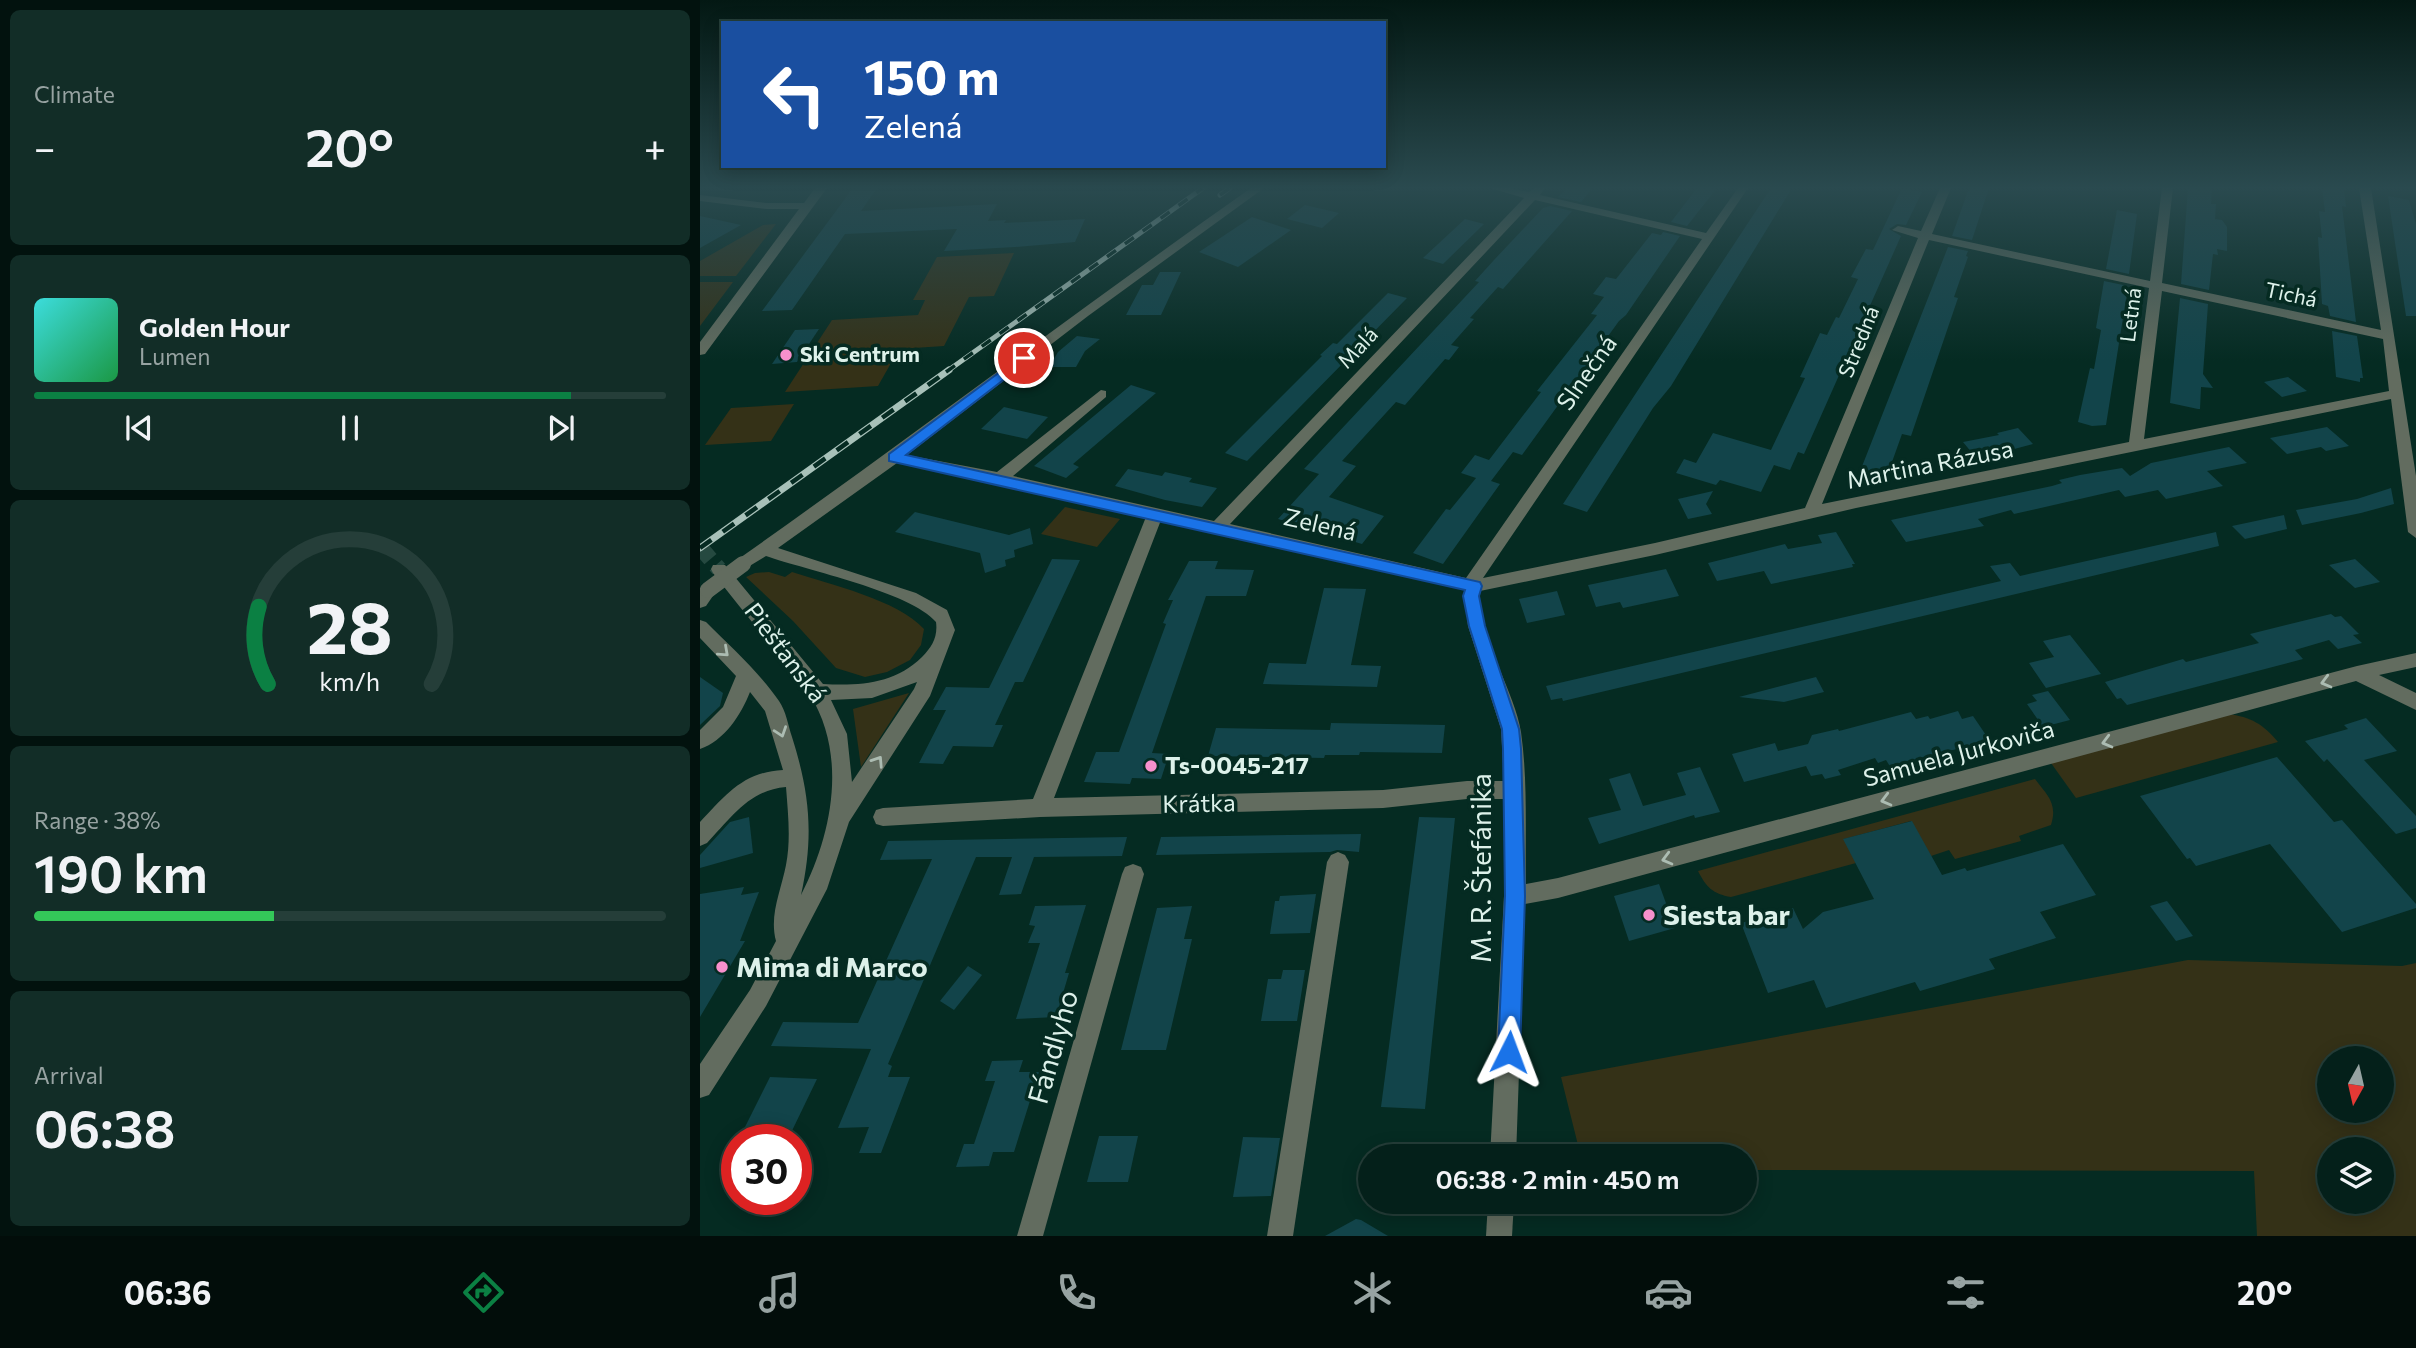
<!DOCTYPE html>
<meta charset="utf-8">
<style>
body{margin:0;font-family:Commissioner,sans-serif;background:#122d27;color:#f1f3f6;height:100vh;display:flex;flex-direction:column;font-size:26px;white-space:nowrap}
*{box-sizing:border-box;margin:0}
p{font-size:23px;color:#97a3a2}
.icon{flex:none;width:38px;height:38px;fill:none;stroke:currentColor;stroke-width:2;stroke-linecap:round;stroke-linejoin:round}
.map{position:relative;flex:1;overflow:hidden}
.drawer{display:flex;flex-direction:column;gap:10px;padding:10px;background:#02120e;width:700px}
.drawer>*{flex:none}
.guide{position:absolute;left:21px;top:21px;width:665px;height:147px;border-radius:0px;box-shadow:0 4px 18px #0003,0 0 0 2px #253e39;background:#1a4fa0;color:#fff;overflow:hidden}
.needle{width:46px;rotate:188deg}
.fabs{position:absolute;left:1617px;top:1046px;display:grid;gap:14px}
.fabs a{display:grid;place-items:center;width:77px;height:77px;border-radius:50%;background:#04201a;box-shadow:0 4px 18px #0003,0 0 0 2px #253e39;font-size:35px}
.speed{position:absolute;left:21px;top:1124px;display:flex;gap:14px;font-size:35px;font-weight:700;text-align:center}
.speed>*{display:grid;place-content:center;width:91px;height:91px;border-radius:50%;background:#04201a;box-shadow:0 4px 18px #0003,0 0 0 2px #253e39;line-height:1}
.speed .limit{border:10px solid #d22;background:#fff;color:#111}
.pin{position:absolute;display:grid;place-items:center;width:60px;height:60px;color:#fff;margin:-30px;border:4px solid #fff;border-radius:50%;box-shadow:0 2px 7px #0007}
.me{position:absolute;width:77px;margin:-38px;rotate:3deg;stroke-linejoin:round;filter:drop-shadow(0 0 5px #0008)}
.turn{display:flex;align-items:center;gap:24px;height:147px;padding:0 28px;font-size:32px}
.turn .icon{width:91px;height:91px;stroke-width:2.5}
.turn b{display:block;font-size:49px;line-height:60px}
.big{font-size:52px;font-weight:600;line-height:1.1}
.drawer .card{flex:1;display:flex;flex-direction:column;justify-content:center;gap:10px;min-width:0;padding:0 24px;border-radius:10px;background:#122d27}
.drawer .dial{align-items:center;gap:0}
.dial svg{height:182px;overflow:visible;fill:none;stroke:#253e39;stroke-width:7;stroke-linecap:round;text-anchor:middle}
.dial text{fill:#f1f3f6;stroke:none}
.song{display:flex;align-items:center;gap:21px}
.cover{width:84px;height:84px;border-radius:10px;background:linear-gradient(135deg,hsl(180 70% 55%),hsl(140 70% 35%))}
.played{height:7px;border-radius:4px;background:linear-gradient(90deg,#0b8043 85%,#253e39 85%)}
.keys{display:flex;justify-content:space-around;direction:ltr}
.heat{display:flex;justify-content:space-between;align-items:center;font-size:38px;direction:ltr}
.charge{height:10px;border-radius:5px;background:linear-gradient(90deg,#34c759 38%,#253e39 0)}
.trip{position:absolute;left:658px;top:1144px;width:399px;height:70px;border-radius:35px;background:#04201a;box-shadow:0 4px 18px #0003,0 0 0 2px #253e39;font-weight:600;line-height:70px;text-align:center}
.menu{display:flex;height:112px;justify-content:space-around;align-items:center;background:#020d0a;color:#97a3a2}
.menu .icon{width:49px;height:49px}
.menu .active{color:#0b8043}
.menu b{font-size:32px;color:#f1f3f6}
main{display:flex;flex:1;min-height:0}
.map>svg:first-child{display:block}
</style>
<main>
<section class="drawer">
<div class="card"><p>Climate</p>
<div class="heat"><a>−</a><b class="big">20°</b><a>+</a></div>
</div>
<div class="card">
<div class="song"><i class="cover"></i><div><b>Golden Hour</b><p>Lumen</p></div></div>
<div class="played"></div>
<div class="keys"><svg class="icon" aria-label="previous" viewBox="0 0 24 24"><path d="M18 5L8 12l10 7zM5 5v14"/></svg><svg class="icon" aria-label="pause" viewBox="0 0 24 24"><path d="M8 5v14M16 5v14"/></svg><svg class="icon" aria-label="next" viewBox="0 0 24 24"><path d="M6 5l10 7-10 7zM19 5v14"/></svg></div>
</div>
<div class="card dial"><svg viewBox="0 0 100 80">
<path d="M14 69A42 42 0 1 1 86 69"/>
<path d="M14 69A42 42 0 0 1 10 35" stroke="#0b8043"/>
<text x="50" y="56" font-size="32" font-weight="700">28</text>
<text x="50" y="72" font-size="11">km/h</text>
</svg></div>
<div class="card"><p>Range · 38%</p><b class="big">190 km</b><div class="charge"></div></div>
<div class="card"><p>Arrival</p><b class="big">06:38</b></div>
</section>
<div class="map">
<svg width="1716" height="1236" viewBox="0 0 1716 1236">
<rect width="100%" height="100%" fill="#052b22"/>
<g fill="#343117" fill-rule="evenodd">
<path d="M76,224L36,276H0V261L63,225Z"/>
<path d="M314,253L294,296L269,297L244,346L199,349L178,386L85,392L132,320L218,315L225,300H213L237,257Z"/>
<path d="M0,282H33L0,326Z"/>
<path d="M94,404L71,441L5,445L31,408Z"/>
<path d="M365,507L420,519L397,547L341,534Z"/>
<path d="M69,572L85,577L92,572C129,584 198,600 224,629L221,645L210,660L187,672L165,677L136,668L93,621L46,577L55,573Z"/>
<path d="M209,693L161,767L153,709Z"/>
<path d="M1528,714C1551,717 1563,724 1578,742L1376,798L1351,763Z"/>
<path d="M1335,779C1347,795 1358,803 1351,825L1319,836L1321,841L1255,859L1249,850L1231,856L1211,821L1144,839L1156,863L1031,897C1013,894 1006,887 998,871Z"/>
<path d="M1488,960L1702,966L1716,963V1236H1557L1554,1171L1045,1170V1157H881L861,1077ZM1629,1059H1682V1111H1629ZM1629,1150H1682V1202H1629Z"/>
</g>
<g fill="#12444a">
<path d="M153,188H177L161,211L297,204L288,221L306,220L304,223L385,219L375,242L315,247L244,251L257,229L145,234L92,310L62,311Z"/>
<path d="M867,188H893L881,202L858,197Z"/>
<path d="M997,188H1017L987,226L971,222Z"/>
<path d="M1071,188H1092L971,386L953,408L887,512L863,504Z"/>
<path d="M1202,188L1222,192L1206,225L1197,224L1189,229L1201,236L1104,454L1098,452L1090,470L1074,465L1061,492L1020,480L1016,485L976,473L984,459L996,463L1013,433L1071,450L1105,378L1100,377L1120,333L1127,335L1136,317L1139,318L1158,279L1151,277L1166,249L1173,250Z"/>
<path d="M1269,188H1289L1272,240L1252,236Z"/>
<path d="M1488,188H1512L1511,204H1516L1515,219L1522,220L1527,227V251L1517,249L1518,255L1513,254L1509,290L1481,284Z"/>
<path d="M1622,188H1644L1646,207L1642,206L1656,322L1630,316L1628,306L1622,304L1618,237L1622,238L1619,211L1625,212Z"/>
<path d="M1688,196L1709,200L1716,224V316H1706Z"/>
<path d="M605,205L639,213L622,228L587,219Z"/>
<path d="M850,206L872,211L803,289L798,287L770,318L774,319L751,345L759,347L749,360L745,359L705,405L696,402L642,461L656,466L629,497L684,516L662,544L578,519L619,474L604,469L779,282L775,281L794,260L843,208Z"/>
<path d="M1417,210L1437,214L1429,274L1406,269Z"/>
<path d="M0,216L41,225L0,248Z"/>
<path d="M552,217L591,230L538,267L499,252Z"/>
<path d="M765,219L784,224L743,264L723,258Z"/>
<path d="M963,232L980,236L926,315L919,321L822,455L813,452L791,481L800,484L743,564L713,553L746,509L750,510L776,478L761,473L775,455L789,460L841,392L837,391L897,315L891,314L904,297L893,294L906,277L916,279L952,233L961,235Z"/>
<path d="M1248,247L1268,251L1266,256L1268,257L1254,297L1258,298L1211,436L1202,434L1187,476L1161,469Z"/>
<path d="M460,272H481L461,315H426L442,285H453Z"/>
<path d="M1404,281L1428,286L1406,425L1392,426L1378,422L1390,368L1394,369L1401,330L1396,328Z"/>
<path d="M688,293L707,298L547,461L525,453L622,356L620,355L633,343L637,344Z"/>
<path d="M1480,298L1508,304L1503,374L1513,388L1501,387L1500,409H1498L1470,403Z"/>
<path d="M119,329L97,362L72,364L95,330Z"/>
<path d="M1632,331L1657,336L1663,378H1660V382L1636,377Z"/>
<path d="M377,336L400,339L385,351L376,367H349L358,352Z"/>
<path d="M1588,377L1607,391L1582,397L1564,382Z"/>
<path d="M431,385L456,393L373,464L379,467L366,478L334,466Z"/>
<path d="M304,407L348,417L327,439L281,429Z"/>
<path d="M1627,427L1649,446L1626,451L1621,447L1587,454L1570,438Z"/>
<path d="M1318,428L1333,444L1277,459L1263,442L1299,435L1297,433Z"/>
<path d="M1529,447L1547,463L1507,471L1523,486L1466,499L1458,490L1425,497L1419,490L1314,514L1311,510L1278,519L1284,526L1206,542L1191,520L1352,486L1362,483L1359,480L1380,475L1422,468L1430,476L1451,463Z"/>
<path d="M428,469L462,476L465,472L492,478L489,482L517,488L502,507L465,500L415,486Z"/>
<path d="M1691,488L1694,504L1661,513L1602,525L1596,510L1657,499Z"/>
<path d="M1013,491L1006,504L1012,514L988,519L978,499Z"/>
<path d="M215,512L309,535L330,528L333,544L314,550L315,557L305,560L306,566L285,573L280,553L195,532Z"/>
<path d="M1584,515L1587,529L1545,539L1532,526Z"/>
<path d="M1136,532L1155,564H1152L1153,567L1071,584L1064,571L1017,581L1008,563L1085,544L1088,549L1122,543L1118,535Z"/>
<path d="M1516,532L1519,546L863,701L862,698L851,700L846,686L1301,581L1290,566L1310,563L1320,576Z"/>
<path d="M352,559L380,560L323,682H315L295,725H303L293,747L253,746L243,764L219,763L246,710H233L246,687L289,688Z"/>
<path d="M1655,559L1680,582L1655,588L1629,565Z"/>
<path d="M489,561H518L515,569L554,570L546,596H506L452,753L469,754L461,779L432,778L430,784L384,782L396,752H419L466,624L463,623L473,600H468Z"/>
<path d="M966,569L979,596L923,608L920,602L896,607L888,585Z"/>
<path d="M624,588L666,589L651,665L681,666L677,687L563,684L569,663L606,664Z"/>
<path d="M857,591L865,615L827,623L819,599Z"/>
<path d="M1631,614L1635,617L1641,616L1659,634L1653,635L1662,643L1638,649L1629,640L1595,650L1603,659L1427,705L1421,698L1417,699L1405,682L1483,659L1486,662L1559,643L1550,634Z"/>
<path d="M1370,635L1401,674L1346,688L1329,663L1354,657L1343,641Z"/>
<path d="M0,677L23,693L20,706L0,725Z"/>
<path d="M1116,677L1124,692L1084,702L1039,697Z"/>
<path d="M1348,691L1370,720L1343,727L1327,704L1337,701L1332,695Z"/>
<path d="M1258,711L1262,719L1273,716L1290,741L1220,758L1191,768L1186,760L1178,763L1175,758L1138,770L1141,775L1125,779L1122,774L1111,776L1106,766L1044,782L1032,754L1075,743L1078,751L1108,744L1112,735L1138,729L1139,731L1211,712L1216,719L1228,716L1230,719Z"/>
<path d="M1666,718L1697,751L1664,760L1716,816V828L1696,834L1627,759L1624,762L1605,741L1648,729L1644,725Z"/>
<path d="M631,723L745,725L742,753L660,752L659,755H625L624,758L508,756L516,728L630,730Z"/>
<path d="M1577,757L1634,822L1642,820L1716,904V908L1642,932L1570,844L1496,866L1490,858L1487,859L1440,796Z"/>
<path d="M1000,767L1020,812L995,818L994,815L899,844L888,818L921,810L909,779L930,773L943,806L986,795L977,773Z"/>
<path d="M49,817L53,853L0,868V855L30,822Z"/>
<path d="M719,817L755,818L725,1109L681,1107Z"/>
<path d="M1212,821L1242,875L1265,868L1267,871L1363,844L1396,895L1340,912L1356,938L1289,959L1295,969L1220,991L1215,982L1126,1008L1114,980L1068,993L1041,923L1093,908L1103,929L1123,912L1174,899L1143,839Z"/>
<path d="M661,834L659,852L637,850L630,852L456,855L461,837Z"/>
<path d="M427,837L422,856L334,857L321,894L299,895L312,857H276L188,1064L192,1066L188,1077H210L181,1153H159L169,1127L138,1128L171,1049L71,1046L83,1022L158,1023L232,859L180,860L188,841Z"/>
<path d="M959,884L975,928L929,941L914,896Z"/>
<path d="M44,887L41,895L59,892L40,941H45L0,1017V894Z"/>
<path d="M616,894L610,933L570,934L575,901H579L580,896Z"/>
<path d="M1467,901L1493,936L1476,941L1450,906Z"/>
<path d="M386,905L365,973H369L356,1017L316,1019L340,943H328L335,926L329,925L335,906Z"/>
<path d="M492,906L484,939H492L466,1050H421L457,908Z"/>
<path d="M268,966L282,975L254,1010L240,1001Z"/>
<path d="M583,970H605L597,1021H561L568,979H581Z"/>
<path d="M323,1060L319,1072H339L314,1152H293L289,1166L256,1167L264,1144H274L295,1081H285L292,1061Z"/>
<path d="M70,1077L117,1079L88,1139H39Z"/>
<path d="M399,1136H438L428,1182H387Z"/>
<path d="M543,1137L580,1138L571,1196L533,1197Z"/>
<path d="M656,1219L661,1220L688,1236H625Z"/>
</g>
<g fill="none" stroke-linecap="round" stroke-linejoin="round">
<path stroke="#254940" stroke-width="16" stroke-dasharray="16 8" stroke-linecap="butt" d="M0,547L19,569"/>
<g fill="#626c5f" fill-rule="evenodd">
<path d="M115,188H127L5,354L0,355V342L99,209H67L0,201V195L67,203H104Z"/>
<path d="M551,188H564L388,316L207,455L297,472L401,390L406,391V397L313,476L514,521L824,198L790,188H809L829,192L834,188H845L840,195L1006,233L1038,188H1048L783,578L955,543L1105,508L1218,238L1192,230L1198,226L1221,231L1240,188H1251L1232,234L1450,281L1462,188H1473L1462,283L1681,330L1659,188H1671L1716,476V538L1708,532L1691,399L1156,508L955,555L780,591C775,631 815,691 821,732C828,782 825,833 826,884L858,878L1657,666L1716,653V667L1679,675L1716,693V710L1656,681L858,898L825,904L816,1157H790L804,896L805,799H767L683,808L340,817L183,826L176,824L173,817L176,810L183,808L333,799L446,517L197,463L78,548L216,593L247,610L255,630L230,696L149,822L127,889L66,1006L9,1095L0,1098V1064L50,990L76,941C69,915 81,891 86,865C91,840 88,813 86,787C49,790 31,818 7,843L0,846V822C26,795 43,772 83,770L65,711L50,692C41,715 24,741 0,749V730L23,707L36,676L0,638V620L6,622C31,647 59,672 79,701C86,711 88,725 92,737C110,794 114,836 101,895C132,835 148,756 110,695C102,682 90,670 80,657C58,629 35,601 13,573L11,569L13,565H25L123,684C159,686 195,684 222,657C232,647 238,637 236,622C211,592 106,570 66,556L43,570L37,568L35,564L37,560C210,438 378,310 551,188ZM835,200L1002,239L766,578L530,524ZM1229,240L1449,288L1429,442L1122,504ZM1462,291L1683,339L1689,391L1444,439ZM461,520L764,590L768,626L801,729L804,781H767L683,790L354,798ZM217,682L214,689L152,782L147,734L131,700L172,698Z"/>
<path d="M8,584L14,585L17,590L6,606L0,608V588Z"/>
<path d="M638,852L645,855L649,862L593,1236H567L627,862L631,855Z"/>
<path d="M433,864L441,867L444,874L343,1236H317L422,874L425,867Z"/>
<path d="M788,1202H814L812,1236H786Z"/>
</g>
<g stroke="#a8c1b9" stroke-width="5">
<g id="rail-far1">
<path d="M520,195L530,188"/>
<path d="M246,372L503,188"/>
</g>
</g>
<g stroke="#a8c1b9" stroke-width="7">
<path id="rail" d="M0,548L249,370"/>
</g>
<use href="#rail-far1" stroke="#052b22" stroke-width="3.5" stroke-dasharray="11" stroke-linecap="butt"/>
<use href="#rail" stroke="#052b22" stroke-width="4.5" stroke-dasharray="14" stroke-linecap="butt"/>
<path stroke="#626c5f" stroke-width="16" d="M8,590L43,564"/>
</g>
<defs><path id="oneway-chevron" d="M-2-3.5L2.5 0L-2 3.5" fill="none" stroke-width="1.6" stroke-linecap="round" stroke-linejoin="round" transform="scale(1.75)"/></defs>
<g stroke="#acbcb2">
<use href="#oneway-chevron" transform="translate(24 652) rotate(42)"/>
<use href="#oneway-chevron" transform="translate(1626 682) rotate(165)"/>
<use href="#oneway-chevron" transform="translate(81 732) rotate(71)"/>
<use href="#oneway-chevron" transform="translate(1407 742) rotate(165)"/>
<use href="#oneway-chevron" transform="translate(178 761) rotate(-57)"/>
<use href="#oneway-chevron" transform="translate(1186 800) rotate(165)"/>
<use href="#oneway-chevron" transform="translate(967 859) rotate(165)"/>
</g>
<linearGradient id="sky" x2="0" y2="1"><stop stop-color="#031813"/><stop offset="0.52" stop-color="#2a4a4f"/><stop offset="1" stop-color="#2a4a4f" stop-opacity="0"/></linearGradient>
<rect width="1716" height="361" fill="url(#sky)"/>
<path fill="#1a73e8" stroke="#114b97" stroke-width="2" d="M324,354L330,358L328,361L206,455L780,582L782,586L779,596L785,626L819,729L821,749L825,896L820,1052L817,1060L809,1063L801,1060L798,1052L805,896L803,749L802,729L769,626L763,596L765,590L189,461V454Z"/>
<g fill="#f890cc" stroke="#052b22" stroke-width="2.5">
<circle cx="86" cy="355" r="7"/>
<circle cx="451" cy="766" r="7"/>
<circle cx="949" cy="915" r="7"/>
<circle cx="22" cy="967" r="7"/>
</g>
<g text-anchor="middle" stroke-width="7" stroke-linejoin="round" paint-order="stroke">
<g font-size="21" fill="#ddf1ea" stroke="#052b22">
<text transform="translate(1591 295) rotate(12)" y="7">Tichá</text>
<text transform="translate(1431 315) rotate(-83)" y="7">Letná</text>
<text transform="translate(1159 342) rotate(-68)" y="7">Stredná</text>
<text transform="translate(658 348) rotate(-47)" y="7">Malá</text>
</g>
<g font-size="21" font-weight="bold" fill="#ddf1ea" stroke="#052b22" text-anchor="start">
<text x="100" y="362">Ski Centrum</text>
</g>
<g font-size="24" fill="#ddf1ea" stroke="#052b22">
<text transform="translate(887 373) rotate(-55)" y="8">Slnečná</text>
<text transform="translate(1230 465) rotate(-11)" y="8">Martina Rázusa</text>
<text transform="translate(620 525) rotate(13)" y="8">Zelená</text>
<text transform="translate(85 653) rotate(53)" y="8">Piešťanská</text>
<text transform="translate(1259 754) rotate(-15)" y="8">Samuela Jurkoviča</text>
<text transform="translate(499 804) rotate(-1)" y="8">Krátka</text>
</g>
<g font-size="24" font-weight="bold" fill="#ddf1ea" stroke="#052b22" text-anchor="start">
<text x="465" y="774">Ts-0045-217</text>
</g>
<g font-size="28" fill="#ddf1ea" stroke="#052b22">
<text transform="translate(781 868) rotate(-90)" y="10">M. R. Štefánika</text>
<text transform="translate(353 1047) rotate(-74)" y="10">Fándlyho</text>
</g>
<g font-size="28" font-weight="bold" fill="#ddf1ea" stroke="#052b22" text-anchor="start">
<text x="963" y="925">Siesta bar</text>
<text x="36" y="977">Mima di Marco</text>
</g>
</g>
</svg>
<div class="fabs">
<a><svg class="needle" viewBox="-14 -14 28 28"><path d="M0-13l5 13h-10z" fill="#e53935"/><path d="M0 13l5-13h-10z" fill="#97a3a2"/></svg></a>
<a><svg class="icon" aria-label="layers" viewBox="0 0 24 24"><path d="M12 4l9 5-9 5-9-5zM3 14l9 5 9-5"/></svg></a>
</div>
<div class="speed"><div class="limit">30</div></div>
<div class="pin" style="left:324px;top:358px;background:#d93025"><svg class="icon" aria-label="arrive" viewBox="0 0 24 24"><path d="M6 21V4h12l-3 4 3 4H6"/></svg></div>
<svg class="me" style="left:809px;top:1052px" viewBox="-20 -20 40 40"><path d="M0-17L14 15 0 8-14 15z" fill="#1a73e8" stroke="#fff" stroke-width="4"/></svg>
<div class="trip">06:38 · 2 min · 450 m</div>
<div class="guide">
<div class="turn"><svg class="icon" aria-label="left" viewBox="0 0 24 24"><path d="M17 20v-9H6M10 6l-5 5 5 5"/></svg><div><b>150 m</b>Zelená</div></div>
</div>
</div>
</main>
<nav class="menu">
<b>06:36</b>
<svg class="icon active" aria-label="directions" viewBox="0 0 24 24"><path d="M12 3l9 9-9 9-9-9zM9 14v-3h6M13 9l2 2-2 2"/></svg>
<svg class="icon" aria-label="music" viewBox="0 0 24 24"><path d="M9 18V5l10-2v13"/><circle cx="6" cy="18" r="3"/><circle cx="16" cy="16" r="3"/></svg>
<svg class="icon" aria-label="phone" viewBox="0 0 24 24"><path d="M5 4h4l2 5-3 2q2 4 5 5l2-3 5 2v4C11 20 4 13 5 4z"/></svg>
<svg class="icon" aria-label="climate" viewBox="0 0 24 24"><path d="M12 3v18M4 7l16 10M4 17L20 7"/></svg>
<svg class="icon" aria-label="car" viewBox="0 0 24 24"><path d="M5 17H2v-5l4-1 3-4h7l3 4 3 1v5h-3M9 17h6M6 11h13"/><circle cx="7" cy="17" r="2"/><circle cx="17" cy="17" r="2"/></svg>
<svg class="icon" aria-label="filters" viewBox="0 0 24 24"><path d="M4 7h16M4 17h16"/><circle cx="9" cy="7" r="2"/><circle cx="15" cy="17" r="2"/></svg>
<b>20°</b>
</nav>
